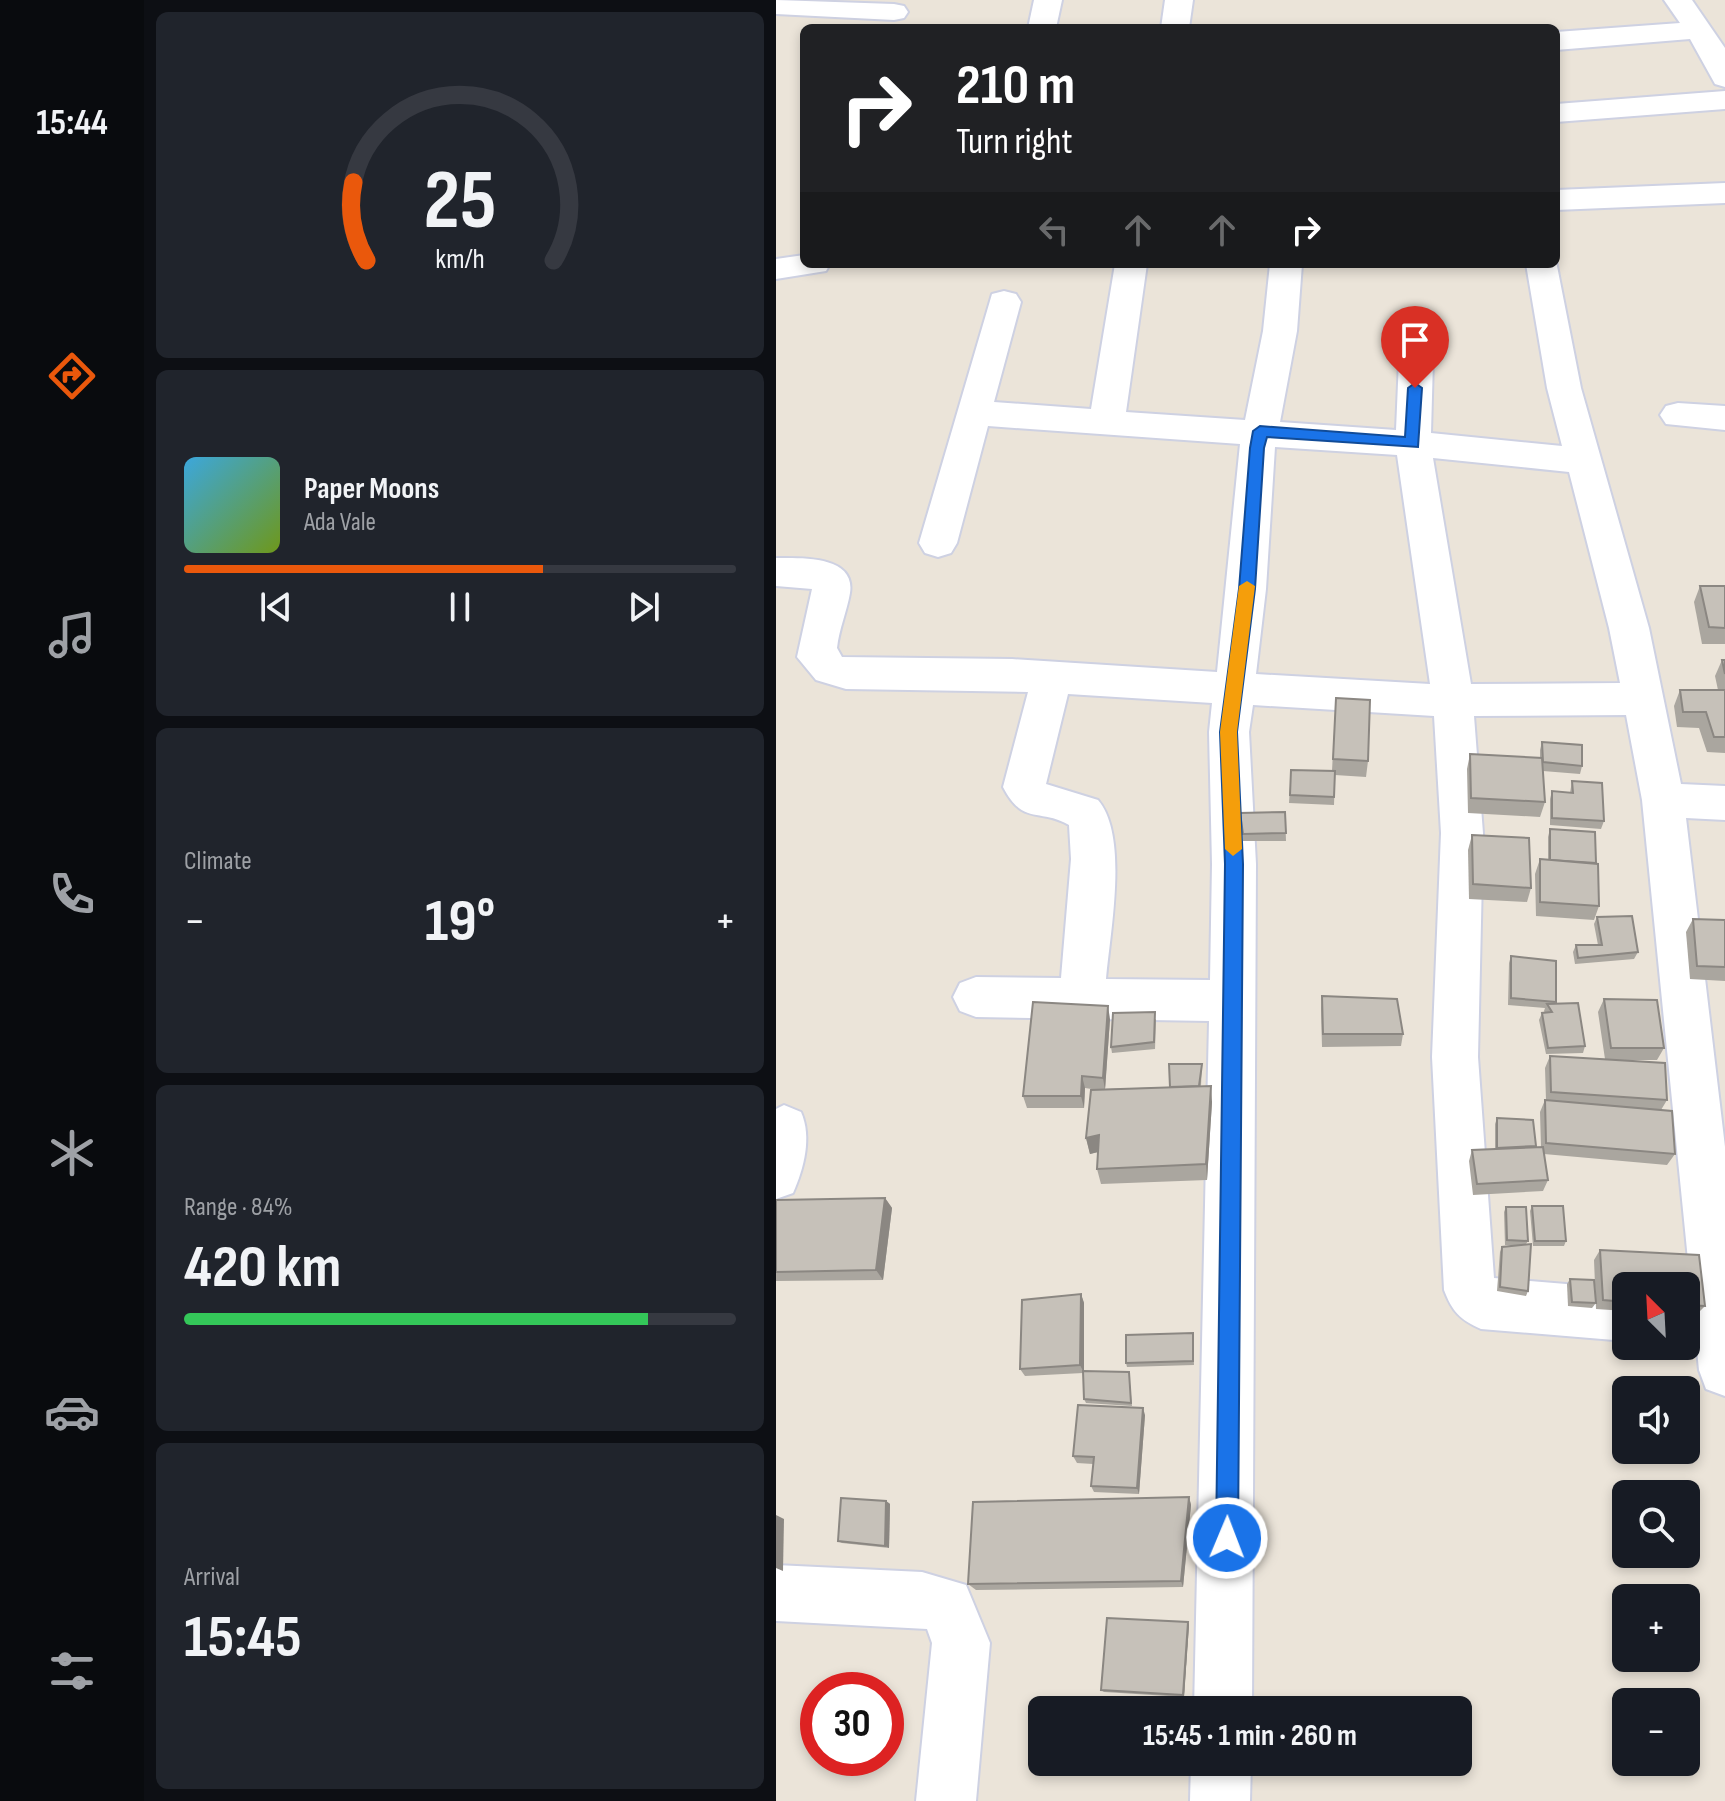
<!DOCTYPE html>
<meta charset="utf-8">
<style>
body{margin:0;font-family:"Sofia Sans Condensed",sans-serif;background:#20242c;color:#f1f3f6;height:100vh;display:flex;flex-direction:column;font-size:30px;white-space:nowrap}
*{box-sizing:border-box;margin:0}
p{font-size:26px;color:#9ea1a6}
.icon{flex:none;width:44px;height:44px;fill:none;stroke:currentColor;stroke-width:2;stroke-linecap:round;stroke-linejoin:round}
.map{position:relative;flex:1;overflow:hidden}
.side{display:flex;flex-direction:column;gap:12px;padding:12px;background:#0d0f14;width:632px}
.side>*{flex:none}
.hud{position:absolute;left:24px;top:24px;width:760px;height:244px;border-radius:12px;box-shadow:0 4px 12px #0003;background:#202124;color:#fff;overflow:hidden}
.needle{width:52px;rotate:336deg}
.tools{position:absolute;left:836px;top:1272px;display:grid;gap:16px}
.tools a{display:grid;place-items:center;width:88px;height:88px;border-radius:12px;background:#171b24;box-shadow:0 4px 12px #0003;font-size:40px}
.speed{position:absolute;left:24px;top:1672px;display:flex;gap:16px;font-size:40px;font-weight:700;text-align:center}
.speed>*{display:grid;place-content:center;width:104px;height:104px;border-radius:50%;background:#171b24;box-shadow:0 4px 12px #0003;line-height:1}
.speed .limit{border:12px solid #d22;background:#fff;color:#111}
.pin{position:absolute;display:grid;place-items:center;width:68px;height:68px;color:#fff;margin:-82px -34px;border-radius:50% 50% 50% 0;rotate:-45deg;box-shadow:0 0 8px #0007}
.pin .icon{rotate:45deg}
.me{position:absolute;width:88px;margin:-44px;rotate:1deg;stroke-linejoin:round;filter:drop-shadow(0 0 6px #0008)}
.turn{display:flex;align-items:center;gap:28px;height:168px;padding:0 24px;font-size:36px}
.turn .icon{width:104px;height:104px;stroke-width:2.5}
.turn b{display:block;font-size:56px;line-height:68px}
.lanes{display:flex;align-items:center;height:76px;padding:0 24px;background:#0003;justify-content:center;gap:40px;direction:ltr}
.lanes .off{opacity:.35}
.big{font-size:60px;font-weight:700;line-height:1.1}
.side .tile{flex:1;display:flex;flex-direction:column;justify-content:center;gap:12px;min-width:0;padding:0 28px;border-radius:12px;background:#20242c}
.side .dial{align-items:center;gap:0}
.dial svg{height:208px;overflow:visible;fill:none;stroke:#363941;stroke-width:7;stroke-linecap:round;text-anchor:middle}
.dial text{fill:#f1f3f6;stroke:none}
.song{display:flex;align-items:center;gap:24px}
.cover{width:96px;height:96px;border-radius:12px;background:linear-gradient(135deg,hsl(200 70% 55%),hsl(80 70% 35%))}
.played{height:8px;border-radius:4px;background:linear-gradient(90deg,#ea580c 65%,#363941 65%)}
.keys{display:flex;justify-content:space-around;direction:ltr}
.heat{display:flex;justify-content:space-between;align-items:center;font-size:44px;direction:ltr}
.charge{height:12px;border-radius:6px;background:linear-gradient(90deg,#34c759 84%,#363941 0)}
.trip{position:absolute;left:252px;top:1696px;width:444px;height:80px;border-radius:12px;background:#171b24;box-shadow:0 4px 12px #0003;font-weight:700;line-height:80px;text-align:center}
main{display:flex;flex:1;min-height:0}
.tabs{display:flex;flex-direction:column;width:144px;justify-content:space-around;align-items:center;background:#090b0e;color:#9ea1a6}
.tabs .icon{width:56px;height:56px}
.tabs .active{color:#ea580c}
.tabs b{font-size:36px;color:#f1f3f6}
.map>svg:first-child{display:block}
</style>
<main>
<nav class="tabs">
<b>15:44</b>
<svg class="icon active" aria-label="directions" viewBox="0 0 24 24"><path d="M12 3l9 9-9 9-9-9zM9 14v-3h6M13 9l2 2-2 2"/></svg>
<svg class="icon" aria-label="music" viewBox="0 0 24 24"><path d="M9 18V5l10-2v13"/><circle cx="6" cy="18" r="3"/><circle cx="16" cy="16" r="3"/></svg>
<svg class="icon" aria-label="phone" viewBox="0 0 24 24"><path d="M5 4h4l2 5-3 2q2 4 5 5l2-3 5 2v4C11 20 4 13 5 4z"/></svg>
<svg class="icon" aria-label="climate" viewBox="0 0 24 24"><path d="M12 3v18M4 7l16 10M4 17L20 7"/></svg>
<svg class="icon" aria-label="car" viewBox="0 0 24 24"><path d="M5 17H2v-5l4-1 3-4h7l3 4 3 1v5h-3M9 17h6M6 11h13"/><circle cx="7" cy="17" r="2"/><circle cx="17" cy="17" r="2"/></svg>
<svg class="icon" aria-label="filters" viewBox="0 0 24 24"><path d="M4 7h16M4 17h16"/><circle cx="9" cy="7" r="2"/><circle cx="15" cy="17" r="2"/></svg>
</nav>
<section class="side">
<div class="tile dial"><svg viewBox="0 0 100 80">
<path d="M14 69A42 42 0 1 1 86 69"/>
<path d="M14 69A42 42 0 0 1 9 39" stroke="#ea580c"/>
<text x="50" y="56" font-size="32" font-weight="700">25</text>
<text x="50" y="72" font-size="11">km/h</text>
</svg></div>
<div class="tile">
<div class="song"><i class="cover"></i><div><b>Paper Moons</b><p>Ada Vale</p></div></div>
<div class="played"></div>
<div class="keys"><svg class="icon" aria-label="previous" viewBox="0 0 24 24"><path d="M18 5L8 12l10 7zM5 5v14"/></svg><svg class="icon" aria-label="pause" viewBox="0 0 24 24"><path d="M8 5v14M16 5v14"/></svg><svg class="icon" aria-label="next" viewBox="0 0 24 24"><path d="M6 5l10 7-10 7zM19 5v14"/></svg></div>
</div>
<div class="tile"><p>Climate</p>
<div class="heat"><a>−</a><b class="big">19°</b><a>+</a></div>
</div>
<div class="tile"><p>Range · 84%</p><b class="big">420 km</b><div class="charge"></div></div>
<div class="tile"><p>Arrival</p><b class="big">15:45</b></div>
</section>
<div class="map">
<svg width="949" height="1801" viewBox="0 0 949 1801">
<rect width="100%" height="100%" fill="#ebe4d9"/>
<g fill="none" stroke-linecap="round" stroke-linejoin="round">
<g stroke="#ced1e2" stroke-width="4">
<g id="minor">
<path d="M0,0L118,4L128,6L132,12L128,18L118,20L0,14Z"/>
<path d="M258,0H286L280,28H252Z"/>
<path d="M389,0H417L413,28H385Z"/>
<path d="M888,0H916L949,48V87L939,84L914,39L780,50V32L904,23Z"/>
<path d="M949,91V109L780,122V104Z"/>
<path d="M949,183V203L780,210V190Z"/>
<path d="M28,255V264H54L50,271L0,279V259Z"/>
<path d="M780,261L805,388L873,628L905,784L949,786V820L910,818L949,1147V1396L930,1389L923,1370L866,800L850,715L698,716L707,833L702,1057L718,1278L850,1289V1341L705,1329C684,1320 676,1311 668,1290L656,1057L665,833L658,716L477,705L473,732L480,864L476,1710H418L433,1021L200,1017L184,1011L177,997L184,983L200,977L285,978L295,859L293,825C264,808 247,826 227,787L252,692L70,689L40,680L21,657L36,589L0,586V558C24,558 80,555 74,593C71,611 63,629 61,648L66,657L236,659L441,672L464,444L212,426L181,543L175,553L162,557L149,553L143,543L216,294L228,291L240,294L245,302L218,402L315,409L339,264H371L350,412L469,420L487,331L494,264H526L521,331L504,422L620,430L623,360L628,352L640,349L652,352L657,360L655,433L786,446L771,388L750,264H780ZM499,447L621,455L654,684L480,674L490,589ZM657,458L793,472L833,628L844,683L695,684ZM292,694L436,703L433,732L436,864L434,980L330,979C334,932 353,836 322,800L270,784Z"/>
<path d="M902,403L949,406V430L890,424L884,415L890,406Z"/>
<path d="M8,1105L25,1112C36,1137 28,1168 17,1193L0,1199V1109Z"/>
<path d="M0,1565L146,1572L190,1585L214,1643L200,1801H140L156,1643L151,1629L0,1621Z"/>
<path d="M415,1762H475L474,1801H414Z"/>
</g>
</g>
<use href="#minor" fill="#fff" fill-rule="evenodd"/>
</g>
<g fill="#aaa69f">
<path d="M924,586H949V644H926L918,602Z"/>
<path d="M946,660H949V753L931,752L923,728L901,727L898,706L904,690H942L939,676Z"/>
<path d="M559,714L592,761L590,777L559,775L558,805L513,803L515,770L556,771Z"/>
<path d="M766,742L806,766L804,774L767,771L769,802L764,817L692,813L691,769L694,754L764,758V750Z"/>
<path d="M796,781L828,821L825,829L774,825V799L776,791L794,793Z"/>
<path d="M509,812L510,841H467L464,813Z"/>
<path d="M774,829L823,906L818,920L760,916L759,874L764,859L772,860V837Z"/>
<path d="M696,835L755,888L751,902L693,899L692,850Z"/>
<path d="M821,917L862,952L858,959L799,964L797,952L800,945H822L818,924Z"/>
<path d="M917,919L949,920V981L914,979L910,932Z"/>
<path d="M735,956L780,1002L779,1004L809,1046L807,1053L770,1054L763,1020L766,1013H769L768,1011L769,1008L732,1005L733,963Z"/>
<path d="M546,996L627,1034L625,1046L546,1047L545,1009Z"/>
<path d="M828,999L888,1048L881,1060H844L891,1100L885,1110L899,1154L891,1165L768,1154L772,1180L767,1191L697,1195L693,1161L696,1150L719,1149V1124L721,1118L760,1146V1147H765L764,1112L769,1100H770L769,1068L774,1056L829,1059L822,1012Z"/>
<path d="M334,1019L329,1089L394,1087L426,1064L425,1086L436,1102L431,1180L325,1184L321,1169L322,1152L314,1154L310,1138L322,1090L309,1088L308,1108H251L247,1096Z"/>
<path d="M380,1019L379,1049L336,1053L335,1047Z"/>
<path d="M109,1198L116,1208L107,1280L0,1281V1200Z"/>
<path d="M756,1206L790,1241L788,1246H757L754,1211Z"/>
<path d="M730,1207L752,1241L750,1244L752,1291L750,1296L721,1291L724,1252L726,1247L741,1245H729L728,1212Z"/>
<path d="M824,1250L923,1255L929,1306L920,1315L910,1314V1286H850V1311L820,1309L818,1260Z"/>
<path d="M794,1279L820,1303L816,1308L792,1306L791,1284Z"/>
<path d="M305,1294L308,1303V1371L353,1372L356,1406L310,1403L308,1399L307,1373L249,1376L244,1369Z"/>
<path d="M417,1337L418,1365L351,1367L350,1363Z"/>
<path d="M369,1415L363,1494L318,1492L315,1486L317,1464L301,1463L297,1456Z"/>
<path d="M413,1497L415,1505L407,1587L200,1590L192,1584Z"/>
<path d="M110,1501L114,1504L113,1548L66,1543L62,1541Z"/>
<path d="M412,1622L413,1625L408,1697L328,1692L325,1690Z"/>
</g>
<g fill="#8b8782">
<path d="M332,1006L334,1019L329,1090L327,1078Z"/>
<path d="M306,1076L309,1088L308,1108L305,1096Z"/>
<path d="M435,1086L436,1102L431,1180L430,1164Z"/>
<path d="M323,1135L326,1151L314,1154L310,1138Z"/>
<path d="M109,1198L116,1208L107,1280L100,1270Z"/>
<path d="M305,1294L308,1303V1373L304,1365Z"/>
<path d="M367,1408L369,1415L363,1494L361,1488Z"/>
<path d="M413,1497L415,1505L407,1587L405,1581Z"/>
<path d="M110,1501L114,1504L113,1548L109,1546Z"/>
<path d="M0,1515L8,1519L7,1571L0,1568Z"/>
<path d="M412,1622L413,1625L408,1697L407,1695Z"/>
</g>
<g fill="#c6c1b9" stroke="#8b8782" stroke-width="2">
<path d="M924,586H949V628L933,627Z"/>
<path d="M946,660H949V674Z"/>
<path d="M904,690H949V737H938L930,712H907Z"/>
<path d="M560,698L594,700L592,761L557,759Z"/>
<path d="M766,742L806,745V766L767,762Z"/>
<path d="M694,754L766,758L769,802L695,798Z"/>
<path d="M515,770L559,771L558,797L514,795Z"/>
<path d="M796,781L826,783L828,821L776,818V791L797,793Z"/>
<path d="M509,812L510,833L467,834L464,813Z"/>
<path d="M774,829L819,832L820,863L774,860Z"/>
<path d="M696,835L753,838L755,888L697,884Z"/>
<path d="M764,859L822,864L823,906L764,902Z"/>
<path d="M856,916L862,952L802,958L800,945H826L821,917Z"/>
<path d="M917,919L949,920V967L921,966Z"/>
<path d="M735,956L780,961V1002L735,998Z"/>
<path d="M546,996L621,999L627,1034H547Z"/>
<path d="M828,999L881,1000L888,1048H835Z"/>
<path d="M257,1002L332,1006L327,1078L306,1076L305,1096H247Z"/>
<path d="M802,1003L809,1046L772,1048L766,1013L776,1012L771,1004Z"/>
<path d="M379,1012L378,1042L335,1047L337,1013Z"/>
<path d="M774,1056L889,1063L891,1100L775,1092Z"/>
<path d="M393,1064H426L423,1086L394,1087Z"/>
<path d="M435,1086L430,1164L321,1169L323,1135L310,1138L315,1090Z"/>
<path d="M769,1100L896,1111L899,1154L770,1143Z"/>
<path d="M721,1118L757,1120L760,1146L721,1148Z"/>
<path d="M767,1147L772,1180L701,1184L696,1150Z"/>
<path d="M109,1198L100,1270L0,1272V1200Z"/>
<path d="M756,1206H787L790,1241H759Z"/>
<path d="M730,1207H750L752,1241L731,1240Z"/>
<path d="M755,1244L752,1291L724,1287L726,1247Z"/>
<path d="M824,1250L923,1255L929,1306L910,1305V1286H850V1302L827,1300Z"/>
<path d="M794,1279L818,1280L820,1303L796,1302Z"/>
<path d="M305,1294L304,1365L244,1369L246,1300Z"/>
<path d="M417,1333V1361L350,1363V1335Z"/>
<path d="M307,1371L353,1372L355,1403L308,1399Z"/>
<path d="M302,1405L367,1408L361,1488L315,1486L318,1457L297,1456Z"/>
<path d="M413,1497L405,1581L192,1584L197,1502Z"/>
<path d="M65,1498L110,1501L109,1546L62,1541Z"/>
<path d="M331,1618L412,1622L407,1695L325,1690Z"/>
</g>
<path fill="#1a73e8" stroke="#114b97" stroke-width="2" d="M639,383L646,388L642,447L491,437L488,448L479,589L461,732L467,864L462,1538L459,1547L451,1550L443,1547L440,1538L449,864L444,732L463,589L474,448L477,431L484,426L629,437L632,388Z"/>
<path fill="#f59e0b" d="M471,581L479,586L461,732L466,849L457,856L449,849L444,732L463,586Z"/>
</svg>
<div class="tools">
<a><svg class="needle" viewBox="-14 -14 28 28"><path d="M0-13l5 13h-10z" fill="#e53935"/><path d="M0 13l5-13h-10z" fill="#9ea1a6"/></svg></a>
<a><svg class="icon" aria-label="sound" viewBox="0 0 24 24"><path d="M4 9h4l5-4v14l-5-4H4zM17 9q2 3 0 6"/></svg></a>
<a><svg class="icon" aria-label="search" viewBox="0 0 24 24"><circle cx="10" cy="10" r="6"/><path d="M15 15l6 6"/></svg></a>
<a>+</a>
<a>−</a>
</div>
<div class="speed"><div class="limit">30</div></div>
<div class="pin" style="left:639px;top:388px;background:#d93025"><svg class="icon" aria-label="arrive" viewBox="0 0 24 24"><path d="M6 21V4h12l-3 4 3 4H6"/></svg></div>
<svg class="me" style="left:451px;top:1538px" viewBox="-20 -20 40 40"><circle r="17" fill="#1a73e8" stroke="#fff" stroke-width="3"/><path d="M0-11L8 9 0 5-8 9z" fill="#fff"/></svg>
<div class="trip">15:45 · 1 min · 260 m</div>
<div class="hud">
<div class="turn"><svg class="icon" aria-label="right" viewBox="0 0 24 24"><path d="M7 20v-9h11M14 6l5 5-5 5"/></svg><div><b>210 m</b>Turn right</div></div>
<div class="lanes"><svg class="icon off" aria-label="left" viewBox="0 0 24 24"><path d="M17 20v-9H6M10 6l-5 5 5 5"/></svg><svg class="icon off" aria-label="ahead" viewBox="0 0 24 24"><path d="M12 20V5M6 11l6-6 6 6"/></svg><svg class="icon off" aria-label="ahead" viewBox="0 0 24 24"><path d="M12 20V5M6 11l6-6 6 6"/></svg><svg class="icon" aria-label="right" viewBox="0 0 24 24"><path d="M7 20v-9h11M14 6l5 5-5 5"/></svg></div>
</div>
</div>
</main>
